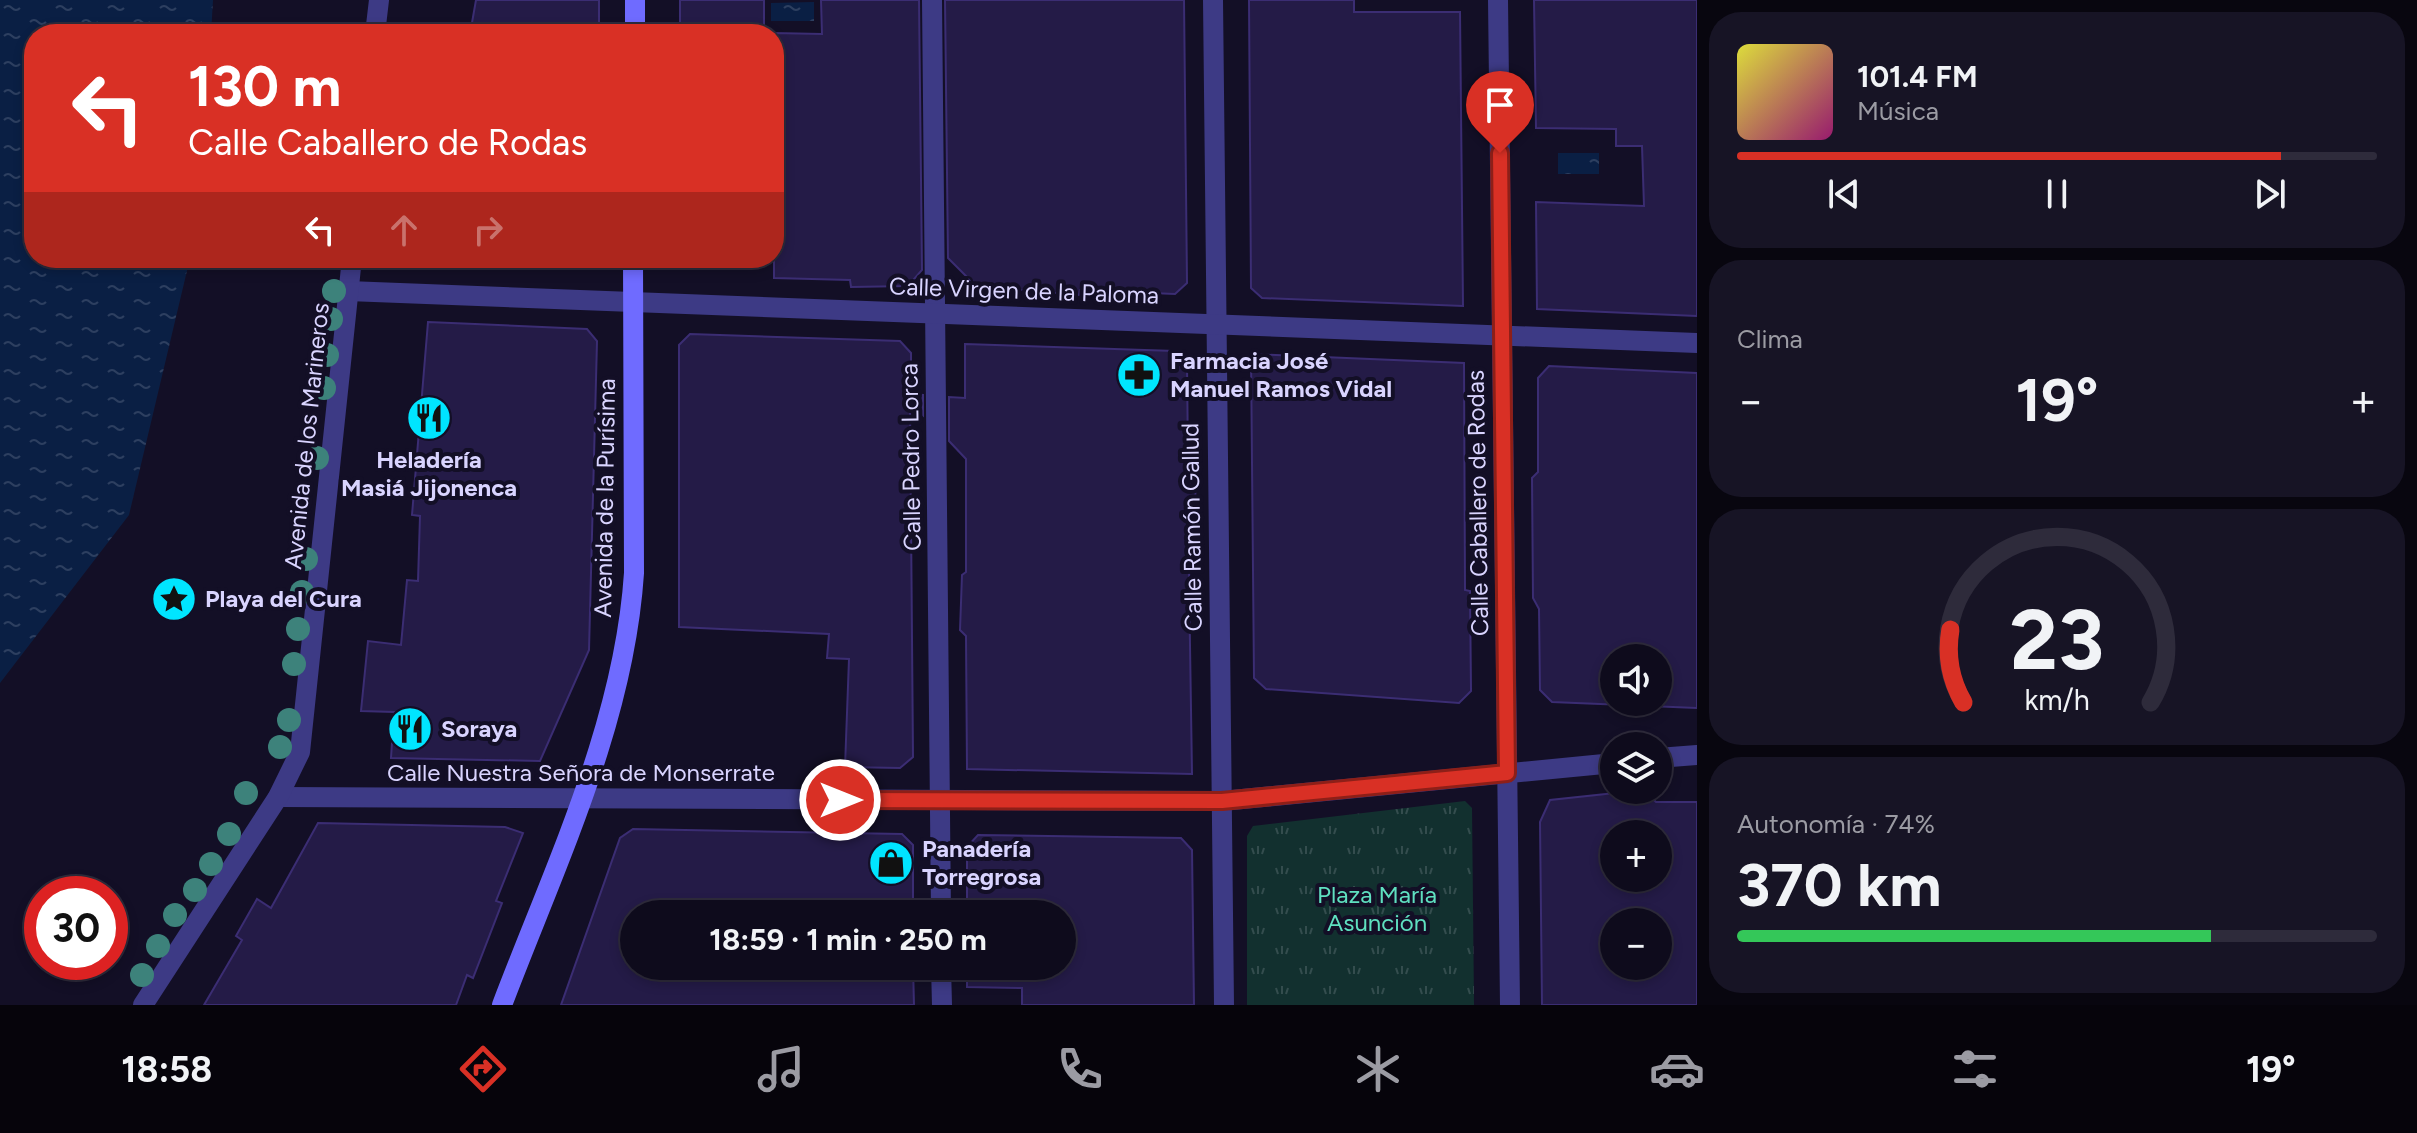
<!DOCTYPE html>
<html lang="es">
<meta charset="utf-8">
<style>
body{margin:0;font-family:Figtree,sans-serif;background:#171425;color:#f1f3f6;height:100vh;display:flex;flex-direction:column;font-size:30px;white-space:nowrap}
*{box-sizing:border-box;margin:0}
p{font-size:26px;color:#9b9ba3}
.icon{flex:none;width:44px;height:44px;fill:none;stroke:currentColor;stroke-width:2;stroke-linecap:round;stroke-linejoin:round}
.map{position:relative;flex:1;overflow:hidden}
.details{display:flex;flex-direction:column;gap:12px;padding:12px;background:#08060f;width:720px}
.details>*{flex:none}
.top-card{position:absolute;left:24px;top:24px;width:760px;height:244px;border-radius:32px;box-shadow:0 4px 12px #0003,0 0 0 2px #2e2b3b;background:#d93025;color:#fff;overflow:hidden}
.tools{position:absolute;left:1600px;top:644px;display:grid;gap:16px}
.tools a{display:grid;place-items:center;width:72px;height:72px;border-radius:50%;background:#0e0b1c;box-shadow:0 4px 12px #0003,0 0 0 2px #2e2b3b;font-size:40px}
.speed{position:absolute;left:24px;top:876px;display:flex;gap:16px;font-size:40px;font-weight:700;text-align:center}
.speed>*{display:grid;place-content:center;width:104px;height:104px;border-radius:50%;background:#0e0b1c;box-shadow:0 4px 12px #0003,0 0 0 2px #2e2b3b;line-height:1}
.speed .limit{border:12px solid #d22;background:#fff;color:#111}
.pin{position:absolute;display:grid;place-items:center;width:68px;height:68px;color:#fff;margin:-82px -34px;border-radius:50% 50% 50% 0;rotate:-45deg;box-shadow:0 0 8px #0007}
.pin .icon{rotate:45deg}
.me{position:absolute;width:88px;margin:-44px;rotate:90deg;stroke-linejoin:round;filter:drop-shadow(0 0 6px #0008)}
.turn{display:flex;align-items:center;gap:28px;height:168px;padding:0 32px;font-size:36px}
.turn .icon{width:104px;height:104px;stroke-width:2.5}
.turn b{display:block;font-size:56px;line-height:68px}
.lanes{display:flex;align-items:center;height:76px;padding:0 32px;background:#0003;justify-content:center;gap:40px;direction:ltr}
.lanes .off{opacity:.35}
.big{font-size:60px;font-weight:700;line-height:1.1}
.details .tile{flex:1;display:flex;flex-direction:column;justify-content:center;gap:12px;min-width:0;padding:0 28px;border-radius:32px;background:#171425}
.details .dial{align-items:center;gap:0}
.dial svg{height:208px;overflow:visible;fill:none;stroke:#2e2b3b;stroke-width:7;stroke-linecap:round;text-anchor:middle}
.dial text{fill:#f1f3f6;stroke:none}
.song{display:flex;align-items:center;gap:24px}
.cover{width:96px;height:96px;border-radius:12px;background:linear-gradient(135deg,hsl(60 70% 55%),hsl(320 70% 35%))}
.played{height:8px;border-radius:4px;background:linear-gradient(90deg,#d93025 85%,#2e2b3b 85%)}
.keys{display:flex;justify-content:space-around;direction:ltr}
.heat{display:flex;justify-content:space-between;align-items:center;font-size:44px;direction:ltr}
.charge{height:12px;border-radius:6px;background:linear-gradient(90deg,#34c759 74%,#2e2b3b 0)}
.trip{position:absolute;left:620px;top:900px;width:456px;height:80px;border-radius:40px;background:#0e0b1c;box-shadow:0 4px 12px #0003,0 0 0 2px #2e2b3b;font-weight:700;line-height:80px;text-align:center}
.tabs{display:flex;height:128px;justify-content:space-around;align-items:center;background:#06040b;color:#9b9ba3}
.tabs .icon{width:56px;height:56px}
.tabs .selected{color:#d93025}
.tabs b{font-size:36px;color:#f1f3f6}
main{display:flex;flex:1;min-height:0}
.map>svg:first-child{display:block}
</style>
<main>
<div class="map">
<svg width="1697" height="1005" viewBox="0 0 1697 1005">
<defs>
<pattern id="park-tufts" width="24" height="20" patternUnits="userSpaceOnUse" patternTransform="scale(2)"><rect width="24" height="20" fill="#12302f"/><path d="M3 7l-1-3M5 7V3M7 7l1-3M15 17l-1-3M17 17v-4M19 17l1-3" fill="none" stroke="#344d4e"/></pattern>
<pattern id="water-ripples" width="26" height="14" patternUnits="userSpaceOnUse" patternTransform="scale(2)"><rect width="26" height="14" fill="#0a1f44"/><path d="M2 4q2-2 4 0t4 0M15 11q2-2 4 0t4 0" fill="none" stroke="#2d3f60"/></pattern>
</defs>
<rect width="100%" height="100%" fill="#130f26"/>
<path fill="url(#park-tufts)" d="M1465,801L1472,808L1474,1005H1247V836L1253,826Z"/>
<g fill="url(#water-ripples)">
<path d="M0,0H213L211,34H34V258H190L129,515L0,683Z"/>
<path d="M814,2V21H771V3Z"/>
<rect x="1558" y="153" width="41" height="21"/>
</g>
<g fill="#241b47" stroke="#3b2d73" stroke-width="2" fill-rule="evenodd">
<path d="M476,0H599V34H470Z"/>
<rect x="680" y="0" width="84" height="34"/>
<path d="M821,0H919L922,270L908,286L851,287L850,280L774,278V33L822,34Z"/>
<path d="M945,0H1184L1187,283L1175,294L1080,290L1079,295L976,286L948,258Z"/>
<path d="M1249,0H1354V12H1460L1463,306L1262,298L1251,288Z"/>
<path d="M1534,0H1697V316L1537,309L1536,202L1644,206L1642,146H1616V129L1536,128Z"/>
<path d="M428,322L587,329L597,341L589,650L540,761L391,758L394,712L361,711L368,641L401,645L407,580L418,581L420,516L412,515Z"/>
<path d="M690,334L900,341L911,353V394L923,395V415L910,402L913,757L900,768L845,767L849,659L827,658L829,634L679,627V345Z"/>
<path d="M965,344L1175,351L1187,362L1188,463L1195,469L1196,537L1190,543L1189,581L1192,774L967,769L966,636L960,630L962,575L966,572V459L949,441V397L965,398Z"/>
<path d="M1251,354L1464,363L1465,590L1470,591L1471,691L1459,703L1266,689L1254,678Z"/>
<path d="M1549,366L1697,373V708L1552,702L1540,690L1539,609L1533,598L1532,478L1538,472V378ZM1614,658H1658V702H1614Z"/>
<path d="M1643,790L1656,802H1697V1005H1542L1540,822L1550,800ZM1614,834H1658V878H1614ZM1614,922H1658V966H1614Z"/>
<path d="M318,823L505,827L523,833L496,901L502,903L473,978L467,975L456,1005H204L242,940L236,936L257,899L271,908Z"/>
<path d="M633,829L902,834L913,845V914H634V966H913L914,1005H561L620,838Z"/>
<path d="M978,835L1181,838L1192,850L1194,1005H1022V988L967,987V966H1062V914H967V847Z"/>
</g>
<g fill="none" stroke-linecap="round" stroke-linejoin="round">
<g stroke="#3d3a85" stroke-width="20">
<path d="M932,0L941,914"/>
<path d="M1213,0L1224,1005"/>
<path d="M1498,0L1510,1005"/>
<path d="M375,34L379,0"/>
<path d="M348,291L1697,343"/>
<path d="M1658,758L1697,755"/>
<path d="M278,797L1222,801L1614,763"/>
<path d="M941,966L942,1005"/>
<path d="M143,1005L278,797L300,752L352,258"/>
</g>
<g stroke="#6f6bff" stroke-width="20">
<path d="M635,34V0"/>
<path d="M502,1005C555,865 624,724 634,573L633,258"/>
</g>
</g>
<g fill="#3d827b">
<circle cx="334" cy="291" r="12"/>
<circle cx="331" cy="319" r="12"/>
<circle cx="327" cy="355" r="12"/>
<circle cx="324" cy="388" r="12"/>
<circle cx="317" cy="458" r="12"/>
<circle cx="306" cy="559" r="12"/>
<circle cx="302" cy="592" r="12"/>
<circle cx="298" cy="629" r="12"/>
<circle cx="294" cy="664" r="12"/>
<circle cx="289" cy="720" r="12"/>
<circle cx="280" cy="747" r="12"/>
<circle cx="246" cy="793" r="12"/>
<circle cx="229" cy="834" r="12"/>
<circle cx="211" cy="864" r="12"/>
<circle cx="195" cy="890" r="12"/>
<circle cx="175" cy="915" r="12"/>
<circle cx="158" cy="946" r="12"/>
<circle cx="142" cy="975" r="12"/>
</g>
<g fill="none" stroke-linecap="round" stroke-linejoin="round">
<g stroke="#8d1f18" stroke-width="20">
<path id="route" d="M840,800L1222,801L1507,773L1500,153"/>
</g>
<use href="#route" stroke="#d93025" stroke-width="14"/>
</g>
<defs>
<g id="pharmacy-disc" transform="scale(2.3)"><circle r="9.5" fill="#00e5ff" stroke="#130f26"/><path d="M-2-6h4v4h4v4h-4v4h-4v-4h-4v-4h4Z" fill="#111"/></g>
<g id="restaurant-disc" transform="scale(2.3)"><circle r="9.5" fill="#00e5ff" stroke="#130f26"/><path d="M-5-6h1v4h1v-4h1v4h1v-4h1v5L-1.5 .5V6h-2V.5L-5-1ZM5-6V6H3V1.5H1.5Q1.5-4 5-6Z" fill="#111"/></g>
<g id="sight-disc" transform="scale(2.3)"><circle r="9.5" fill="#00e5ff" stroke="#130f26"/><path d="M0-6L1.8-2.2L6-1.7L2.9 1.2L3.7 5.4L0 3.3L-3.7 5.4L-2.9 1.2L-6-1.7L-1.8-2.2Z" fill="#111"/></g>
<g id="shop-disc" transform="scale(2.3)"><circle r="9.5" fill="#00e5ff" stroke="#130f26"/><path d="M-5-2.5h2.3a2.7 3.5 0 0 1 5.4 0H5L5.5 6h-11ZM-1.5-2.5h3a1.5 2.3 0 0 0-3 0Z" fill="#111"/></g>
</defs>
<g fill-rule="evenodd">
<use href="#pharmacy-disc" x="1139" y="375"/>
<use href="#restaurant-disc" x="429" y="418"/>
<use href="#sight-disc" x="174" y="599"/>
<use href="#restaurant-disc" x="410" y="729"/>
<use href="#shop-disc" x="891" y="863"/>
</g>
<g text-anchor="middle" stroke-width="8" stroke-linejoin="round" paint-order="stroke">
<g font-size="24" fill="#d9d4ff" stroke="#130f26">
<text transform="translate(1024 291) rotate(2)" y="8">Calle Virgen de la Paloma</text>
<text transform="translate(307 436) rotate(-84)" y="8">Avenida de los Marineros</text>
<text transform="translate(911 457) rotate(-91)" y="8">Calle Pedro Lorca</text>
<text transform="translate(605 498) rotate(-89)" y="8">Avenida de la Purísima</text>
<text transform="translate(1478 503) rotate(-91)" y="8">Calle Caballero de Rodas</text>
<text transform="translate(1192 527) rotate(-91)" y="8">Calle Ramón Gallud</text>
<text x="581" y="781">Calle Nuestra Señora de Monserrate</text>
</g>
<g font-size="24" font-weight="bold" fill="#d9d4ff" stroke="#130f26" text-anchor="start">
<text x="1170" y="369">Farmacia José<tspan x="1170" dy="28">Manuel Ramos Vidal</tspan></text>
<text x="429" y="468" text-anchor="middle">Heladería<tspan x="429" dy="28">Masiá Jijonenca</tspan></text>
<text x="205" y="607">Playa del Cura</text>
<text x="441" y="737">Soraya</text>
<text x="922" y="857">Panadería<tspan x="922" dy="28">Torregrosa</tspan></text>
</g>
<g font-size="24" fill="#5fe0c0" stroke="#130f26">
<text x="1377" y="903">Plaza María<tspan x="1377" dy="28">Asunción</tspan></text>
</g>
</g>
</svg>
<div class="tools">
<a><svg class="icon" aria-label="sound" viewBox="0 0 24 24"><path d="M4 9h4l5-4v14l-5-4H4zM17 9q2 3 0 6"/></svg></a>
<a><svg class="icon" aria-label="layers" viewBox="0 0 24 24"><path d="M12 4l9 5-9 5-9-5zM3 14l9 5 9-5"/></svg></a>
<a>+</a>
<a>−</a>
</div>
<div class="speed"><div class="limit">30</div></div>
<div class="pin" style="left:1500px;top:153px;background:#d93025"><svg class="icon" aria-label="arrive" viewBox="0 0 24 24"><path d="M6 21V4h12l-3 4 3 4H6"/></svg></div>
<svg class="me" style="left:840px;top:800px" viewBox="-20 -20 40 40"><circle r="17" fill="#d93025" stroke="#fff" stroke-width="3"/><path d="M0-11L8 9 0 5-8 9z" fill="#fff"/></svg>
<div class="trip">18:59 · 1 min · 250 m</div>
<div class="top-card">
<div class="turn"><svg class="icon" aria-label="left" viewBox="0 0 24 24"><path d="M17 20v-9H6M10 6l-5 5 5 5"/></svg><div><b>130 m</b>Calle Caballero de Rodas</div></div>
<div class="lanes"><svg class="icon" aria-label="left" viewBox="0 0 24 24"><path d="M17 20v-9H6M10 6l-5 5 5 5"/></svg><svg class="icon off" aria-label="ahead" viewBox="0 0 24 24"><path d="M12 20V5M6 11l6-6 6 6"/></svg><svg class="icon off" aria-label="right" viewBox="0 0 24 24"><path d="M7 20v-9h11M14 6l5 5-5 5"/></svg></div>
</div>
</div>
<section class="details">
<div class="tile">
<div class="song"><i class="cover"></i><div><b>101.4 FM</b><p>Música</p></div></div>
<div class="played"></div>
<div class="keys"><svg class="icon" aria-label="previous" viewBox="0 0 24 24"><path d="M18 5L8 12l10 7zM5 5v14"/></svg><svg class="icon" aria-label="pause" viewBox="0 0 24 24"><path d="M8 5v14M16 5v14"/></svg><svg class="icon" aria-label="next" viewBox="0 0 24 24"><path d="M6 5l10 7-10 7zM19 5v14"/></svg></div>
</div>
<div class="tile"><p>Clima</p>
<div class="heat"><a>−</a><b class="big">19°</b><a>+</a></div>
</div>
<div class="tile dial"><svg viewBox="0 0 100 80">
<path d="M14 69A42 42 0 1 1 86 69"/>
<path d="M14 69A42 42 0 0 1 9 41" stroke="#d93025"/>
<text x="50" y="56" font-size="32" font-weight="700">23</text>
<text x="50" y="72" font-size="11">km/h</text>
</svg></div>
<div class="tile"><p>Autonomía · 74%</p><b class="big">370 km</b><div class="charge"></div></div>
</section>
</main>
<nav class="tabs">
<b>18:58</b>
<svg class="icon selected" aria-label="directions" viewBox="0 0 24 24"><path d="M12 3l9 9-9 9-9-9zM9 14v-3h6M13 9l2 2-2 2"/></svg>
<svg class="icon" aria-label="music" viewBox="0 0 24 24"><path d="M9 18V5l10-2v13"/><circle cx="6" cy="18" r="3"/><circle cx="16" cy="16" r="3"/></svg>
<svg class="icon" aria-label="phone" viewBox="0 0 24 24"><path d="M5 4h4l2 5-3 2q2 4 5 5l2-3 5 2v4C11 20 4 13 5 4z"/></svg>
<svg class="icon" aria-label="climate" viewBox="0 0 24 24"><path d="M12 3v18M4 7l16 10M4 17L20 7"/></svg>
<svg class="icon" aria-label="car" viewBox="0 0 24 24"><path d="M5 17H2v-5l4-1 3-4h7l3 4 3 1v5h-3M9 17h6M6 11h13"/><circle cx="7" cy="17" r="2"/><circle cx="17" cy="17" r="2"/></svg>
<svg class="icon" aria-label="filters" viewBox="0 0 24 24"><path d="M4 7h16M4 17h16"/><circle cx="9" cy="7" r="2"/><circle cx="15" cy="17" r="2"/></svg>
<b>19°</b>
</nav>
